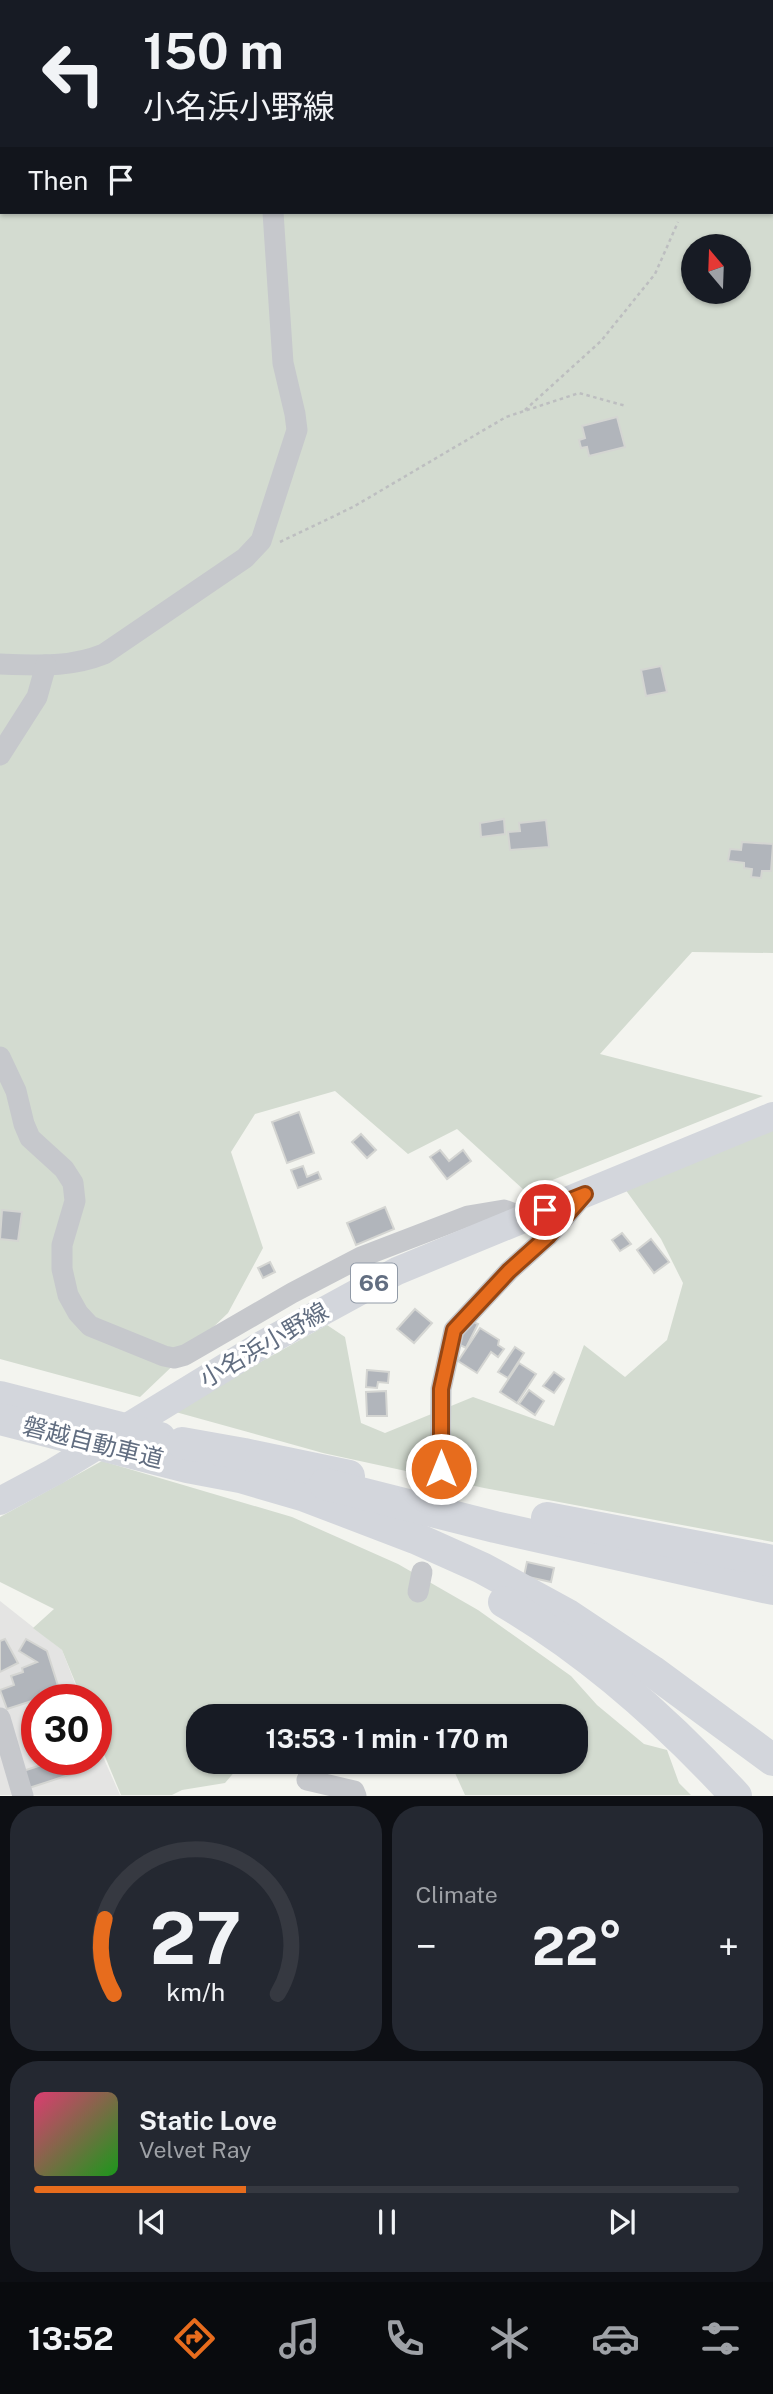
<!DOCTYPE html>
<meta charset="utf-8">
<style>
body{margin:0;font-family:"Public Sans","Noto Sans JP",sans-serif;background:#242831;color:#f1f3f6;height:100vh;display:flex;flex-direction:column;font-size:26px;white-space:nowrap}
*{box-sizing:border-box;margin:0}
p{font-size:23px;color:#9ea1a6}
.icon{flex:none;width:38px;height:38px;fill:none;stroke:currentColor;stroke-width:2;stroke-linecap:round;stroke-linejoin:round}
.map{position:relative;height:1796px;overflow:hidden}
.side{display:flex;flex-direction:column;gap:10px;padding:10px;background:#0d0f14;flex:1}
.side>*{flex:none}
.hud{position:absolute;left:0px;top:0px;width:774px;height:214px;box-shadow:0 2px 5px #0004;background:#171b24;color:#f1f3f6;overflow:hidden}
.needle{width:46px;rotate:341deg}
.fabs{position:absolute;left:681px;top:234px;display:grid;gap:14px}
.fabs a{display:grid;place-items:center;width:70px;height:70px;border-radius:50%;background:#171b24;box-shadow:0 2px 5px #0004;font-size:35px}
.speed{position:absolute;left:21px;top:1684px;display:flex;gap:14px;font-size:35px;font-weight:700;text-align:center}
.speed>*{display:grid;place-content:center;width:91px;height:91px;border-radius:50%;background:#171b24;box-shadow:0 2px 5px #0004;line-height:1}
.speed .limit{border:10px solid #d22;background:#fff;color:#111}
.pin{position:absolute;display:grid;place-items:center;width:60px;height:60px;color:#fff;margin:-30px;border:4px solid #fff;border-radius:50%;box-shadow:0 2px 7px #0007}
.me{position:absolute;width:77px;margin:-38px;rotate:0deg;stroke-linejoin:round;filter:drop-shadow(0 0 5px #0008)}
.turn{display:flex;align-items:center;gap:24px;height:147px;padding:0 28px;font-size:32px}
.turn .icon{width:91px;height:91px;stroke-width:2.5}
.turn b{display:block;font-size:49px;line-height:60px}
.then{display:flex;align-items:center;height:66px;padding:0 28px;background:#0003;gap:14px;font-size:26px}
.big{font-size:52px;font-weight:700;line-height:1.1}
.side .widget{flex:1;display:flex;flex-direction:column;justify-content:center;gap:10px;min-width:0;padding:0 24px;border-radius:28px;background:#242831}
.side .dial{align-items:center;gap:0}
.dial svg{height:182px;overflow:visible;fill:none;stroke:#363941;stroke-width:7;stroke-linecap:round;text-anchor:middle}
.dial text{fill:#f1f3f6;stroke:none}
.song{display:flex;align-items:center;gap:21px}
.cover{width:84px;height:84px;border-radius:10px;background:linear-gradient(135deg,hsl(340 70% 55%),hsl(120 70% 35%))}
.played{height:7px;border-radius:4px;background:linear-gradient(90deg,#e76c1d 30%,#363941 30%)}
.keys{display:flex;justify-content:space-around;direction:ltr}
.heat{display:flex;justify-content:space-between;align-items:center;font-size:38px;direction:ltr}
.side .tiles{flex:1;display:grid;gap:10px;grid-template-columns:1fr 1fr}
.widget:last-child{grid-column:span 2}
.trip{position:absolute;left:186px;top:1704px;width:402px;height:70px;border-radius:28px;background:#171b24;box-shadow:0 2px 5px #0004;font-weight:700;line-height:70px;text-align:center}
.dock{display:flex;height:112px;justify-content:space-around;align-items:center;background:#090b0e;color:#9ea1a6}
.dock .icon{width:49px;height:49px}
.dock .on{color:#e76c1d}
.dock b{font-size:32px;color:#f1f3f6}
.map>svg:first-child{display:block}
</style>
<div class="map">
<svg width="773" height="1796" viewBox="0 0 773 1796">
<rect width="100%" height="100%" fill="#f3f4ef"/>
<path fill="#e4e4e3" d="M0,1601L62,1650L81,1699H37V1759H96V1741L120,1795H0Z"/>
<g fill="#d3dbd0" fill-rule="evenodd">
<path d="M0,0H773V953L692,952L600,1054L763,1096L525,1191L457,1129L408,1154L335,1091L255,1114L231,1152L263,1248L228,1313L140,1397L0,1359ZM2,2H772V212H2ZM693,247H738V292H693Z"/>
<path d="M773,1123V1542L484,1488L323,1453L172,1411L327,1325L345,1337L361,1423L385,1433L473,1397L554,1426L584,1345L625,1377L667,1340L683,1283L661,1239L625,1189Z"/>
<path d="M102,1461L292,1517L398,1564L478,1610L571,1676L597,1705L644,1744L667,1750L679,1783L691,1795H465L450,1762H576V1717H382L344,1704L310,1717H198V1762H243L225,1783L182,1790L172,1795H121L96,1735V1699H82L62,1650L33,1628L54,1609L0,1582V1517Z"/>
</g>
<g fill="#b1b5bb" stroke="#d4d5d2" stroke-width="2">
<path d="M617,417L625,447L589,456L587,447L581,448L579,440L585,438L582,426Z"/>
<path d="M661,666L667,692L646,696L641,670Z"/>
<path d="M504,819L505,834L481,837L480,823Z"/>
<path d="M546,820L549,847L510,850L508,832L520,831L519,823Z"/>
<path d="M742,842L773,844L771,871H762L761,878L751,877L752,869L744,868V863L728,861L730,849L741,850Z"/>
<path d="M299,1112L314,1153L287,1163L272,1122Z"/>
<path d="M361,1134L376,1150L367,1158L352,1142Z"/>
<path d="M440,1150L449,1161L463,1150L471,1161L447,1179L430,1157Z"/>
<path d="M303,1166L307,1177L318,1172L321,1179L298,1188L291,1170Z"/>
<path d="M385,1207L394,1229L356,1245L347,1223Z"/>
<path d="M2,1210L22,1212L18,1241L0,1239Z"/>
<path d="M622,1233L631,1244L620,1251L612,1240Z"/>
<path d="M651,1239L669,1262L654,1273L637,1250Z"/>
<path d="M270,1262L275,1272L263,1278L258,1268Z"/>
<path d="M415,1309L432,1323L414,1343L397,1329Z"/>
<path d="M469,1320L478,1324L466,1348L458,1344Z"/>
<path d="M480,1328L499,1340L498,1345L504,1349L498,1357L491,1352L477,1373L458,1361Z"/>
<path d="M515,1347L524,1353L508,1378L498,1372Z"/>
<path d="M519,1363L536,1374L517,1403L500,1392Z"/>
<path d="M367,1370L389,1372L388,1383L378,1382L377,1388L366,1387Z"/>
<path d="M554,1372L564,1379L554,1393L543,1386Z"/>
<path d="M529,1390L544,1401L535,1415L519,1404Z"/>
<path d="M386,1391L387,1416H367L366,1392Z"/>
<path d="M527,1562L554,1568L551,1582L524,1576Z"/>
<path d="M5,1639L18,1663L0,1672V1641Z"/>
<path d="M26,1639L47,1651L60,1692L7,1709L0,1690L14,1685L11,1676L23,1672L22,1668L37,1662L19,1651Z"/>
<path d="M60,1759H77L81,1771L26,1789L20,1772Z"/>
</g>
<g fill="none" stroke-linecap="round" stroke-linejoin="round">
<g stroke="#bdbec0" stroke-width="2.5" stroke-dasharray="3.5 3.5" stroke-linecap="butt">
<path d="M525,410L601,341L655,274L678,222"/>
<path d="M280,542L353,507L506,417L579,393L626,406"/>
</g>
<g stroke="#c6c8cc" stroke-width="21">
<path d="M296,2L297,0"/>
<path d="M0,664C38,665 69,668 104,654L245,558L261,541L297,430L295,414L283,363L273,212"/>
<path d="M0,755L37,697L46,665"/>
<path d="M0,1057L16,1091L24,1124L30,1138L64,1169L73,1183L75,1201L62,1245V1269L68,1295L78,1313L90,1326L164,1356L174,1358L185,1355L292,1293L361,1257L468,1216L504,1210L526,1218"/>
<path d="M440,1485L441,1389L454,1330L509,1271L548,1236L583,1196"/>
<path d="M418,1592L422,1572"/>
<path d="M0,1718L23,1796"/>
<path d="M307,1780L354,1791L356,1796"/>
</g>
<path stroke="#d3d6dc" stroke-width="28" d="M0,1501L54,1472L265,1343L397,1271L773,1116"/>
<g stroke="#d3d6dc" stroke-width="32">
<path d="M0,1397L160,1438"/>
<path d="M0,1419L187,1467L240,1477L305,1496L415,1538L482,1568L568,1615L652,1671L773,1760"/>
<path d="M182,1443L244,1454L349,1476"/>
<path d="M325,1484L495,1527L773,1589"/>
<path d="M547,1518L773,1561"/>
<path d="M504,1602C591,1653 668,1722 736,1796"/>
</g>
</g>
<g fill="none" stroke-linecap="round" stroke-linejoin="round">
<g stroke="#964613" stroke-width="18">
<path id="route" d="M441,1469V1389L454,1330L509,1271L548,1236L585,1194L545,1210"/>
</g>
<use href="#route" stroke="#e76c1d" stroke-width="12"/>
</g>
<g text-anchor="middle" stroke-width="7" stroke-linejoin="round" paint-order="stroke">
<rect fill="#fff" stroke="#919aa7" stroke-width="2" x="351" y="1263.5" width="46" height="39" rx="5"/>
<g font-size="23" font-weight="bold" fill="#626e81">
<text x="374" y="1291">66</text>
</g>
<g font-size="24" fill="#626e81" stroke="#fff">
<text transform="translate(264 1345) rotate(-30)" y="8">小名浜小野線</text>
<text transform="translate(93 1443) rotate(14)" y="8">磐越自動車道</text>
</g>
</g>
</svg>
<div class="fabs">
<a><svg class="needle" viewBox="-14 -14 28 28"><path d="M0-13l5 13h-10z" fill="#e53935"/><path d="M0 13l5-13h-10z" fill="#9ea1a6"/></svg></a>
</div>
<div class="speed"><div class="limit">30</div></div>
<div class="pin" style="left:545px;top:1210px;background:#d93025"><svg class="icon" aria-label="arrive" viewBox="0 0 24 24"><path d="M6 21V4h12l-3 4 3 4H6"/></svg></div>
<svg class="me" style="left:441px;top:1469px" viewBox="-20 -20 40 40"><circle r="17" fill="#e76c1d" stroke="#fff" stroke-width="3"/><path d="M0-11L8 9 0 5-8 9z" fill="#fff"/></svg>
<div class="trip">13:53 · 1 min · 170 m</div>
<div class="hud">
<div class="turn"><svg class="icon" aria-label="left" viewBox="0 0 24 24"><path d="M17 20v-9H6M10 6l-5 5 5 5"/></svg><div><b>150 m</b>小名浜小野線</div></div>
<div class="then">Then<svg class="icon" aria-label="arrive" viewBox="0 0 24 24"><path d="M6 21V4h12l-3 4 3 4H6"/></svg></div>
</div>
</div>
<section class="side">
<div class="tiles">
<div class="widget dial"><svg viewBox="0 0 100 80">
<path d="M14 69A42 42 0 1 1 86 69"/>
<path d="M14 69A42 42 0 0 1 10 36" stroke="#e76c1d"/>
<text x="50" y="56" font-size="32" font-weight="700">27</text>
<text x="50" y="72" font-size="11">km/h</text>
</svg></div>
<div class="widget"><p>Climate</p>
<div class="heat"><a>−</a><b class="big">22°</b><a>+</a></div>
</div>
<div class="widget">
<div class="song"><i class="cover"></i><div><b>Static Love</b><p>Velvet Ray</p></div></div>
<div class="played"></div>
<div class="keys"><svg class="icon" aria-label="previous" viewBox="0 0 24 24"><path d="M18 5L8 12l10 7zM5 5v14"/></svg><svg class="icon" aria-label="pause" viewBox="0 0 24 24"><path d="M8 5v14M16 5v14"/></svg><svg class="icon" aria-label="next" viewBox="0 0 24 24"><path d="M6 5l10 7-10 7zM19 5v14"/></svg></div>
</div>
</div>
</section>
<nav class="dock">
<b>13:52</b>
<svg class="icon on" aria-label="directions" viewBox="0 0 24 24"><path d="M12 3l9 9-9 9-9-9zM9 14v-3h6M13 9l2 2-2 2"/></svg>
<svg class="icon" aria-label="music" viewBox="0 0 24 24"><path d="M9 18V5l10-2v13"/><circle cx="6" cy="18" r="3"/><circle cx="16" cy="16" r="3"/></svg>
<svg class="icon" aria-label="phone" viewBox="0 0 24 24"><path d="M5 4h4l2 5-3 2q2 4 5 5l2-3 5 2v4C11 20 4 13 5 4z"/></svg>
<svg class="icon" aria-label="climate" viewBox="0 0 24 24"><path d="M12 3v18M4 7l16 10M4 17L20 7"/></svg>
<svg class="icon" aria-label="car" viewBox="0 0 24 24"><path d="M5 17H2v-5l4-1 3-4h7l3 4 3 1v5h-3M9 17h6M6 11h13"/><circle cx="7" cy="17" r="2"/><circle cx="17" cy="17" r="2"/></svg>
<svg class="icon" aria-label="filters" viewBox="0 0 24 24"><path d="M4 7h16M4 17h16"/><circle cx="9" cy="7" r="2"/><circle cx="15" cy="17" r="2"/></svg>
</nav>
